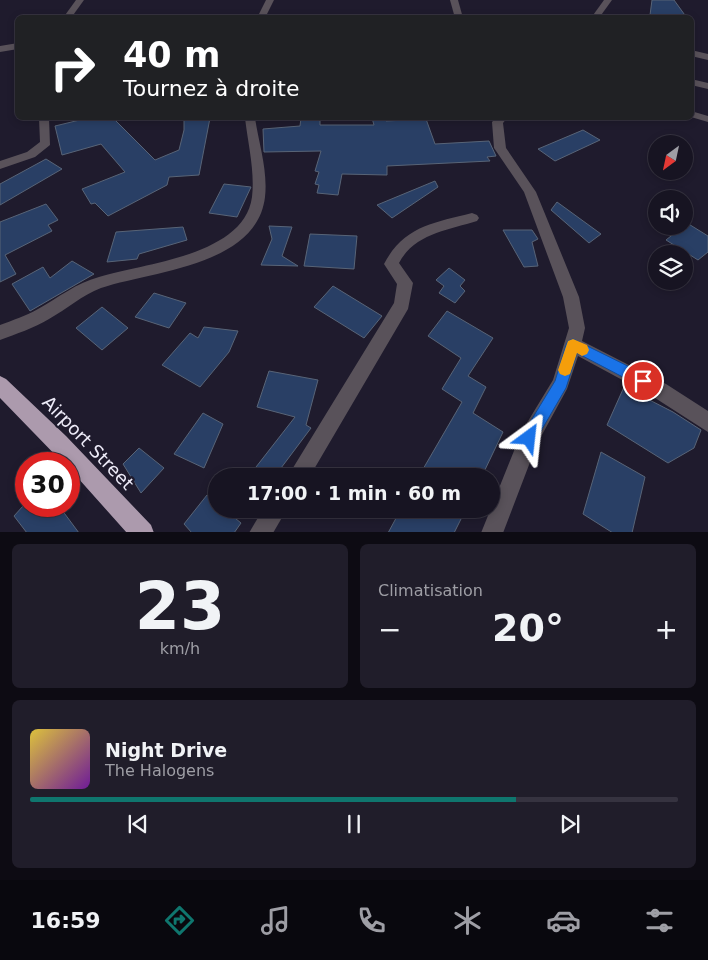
<!DOCTYPE html>
<html lang="fr">
<meta charset="utf-8">
<style>
body{margin:0;font-family:"DejaVu Sans",sans-serif;background:#201d2a;color:#f1f3f6;height:100vh;display:flex;flex-direction:column;font-size:19px;white-space:nowrap}
*{box-sizing:border-box;margin:0}
p{font-size:16px;color:#9e9ea5}
.icon{flex:none;width:28px;height:28px;fill:none;stroke:currentColor;stroke-width:2;stroke-linecap:round;stroke-linejoin:round}
.map{position:relative;height:532px;overflow:hidden}
.panel{display:flex;flex-direction:column;gap:12px;padding:12px;background:#0d0b13;flex:1}
.panel>*{flex:none}
.guide{position:absolute;left:15px;top:15px;width:679px;height:105px;border-radius:8px;box-shadow:0 2px 8px #0003,0 0 0 1px #363340;background:#202124;color:#fff;overflow:hidden}
.needle{width:32px;rotate:213deg}
.controls{position:absolute;left:648px;top:135px;display:grid;gap:10px}
.controls a{display:grid;place-items:center;width:45px;height:45px;border-radius:50%;background:#171422;box-shadow:0 2px 8px #0003,0 0 0 1px #363340;font-size:25px}
.speed{position:absolute;left:15px;top:452px;display:flex;gap:10px;font-size:25px;font-weight:700;text-align:center}
.speed>*{display:grid;place-content:center;width:65px;height:65px;border-radius:50%;background:#171422;box-shadow:0 2px 8px #0003,0 0 0 1px #363340;line-height:1}
.speed .limit{border:8px solid #d22;background:#fff;color:#111}
.pin{position:absolute;display:grid;place-items:center;width:42px;height:42px;color:#fff;margin:-21px;border:2px solid #fff;border-radius:50%;box-shadow:0 1px 5px #0007}
.me{position:absolute;width:55px;margin:-28px;rotate:30deg;stroke-linejoin:round;filter:drop-shadow(0 0 4px #0008)}
.turn{display:flex;align-items:center;gap:18px;height:105px;padding:0 25px;font-size:22px}
.turn .icon{width:65px;height:65px;stroke-width:2.5}
.turn b{display:block;font-size:35px;line-height:42px}
.big{font-size:38px;font-weight:800;line-height:1.1}
.panel .widget{flex:1;display:flex;flex-direction:column;justify-content:center;gap:8px;min-width:0;padding:0 18px;border-radius:8px;background:#201d2a}
.panel .dial{align-items:center;gap:0}
.dial b{font-size:65px;line-height:1}
.song{display:flex;align-items:center;gap:15px}
.cover{width:60px;height:60px;border-radius:8px;background:linear-gradient(135deg,hsl(50 70% 55%),hsl(280 70% 35%))}
.played{height:5px;border-radius:2px;background:linear-gradient(90deg,#0f766e 75%,#363340 75%)}
.keys{display:flex;justify-content:space-around;direction:ltr}
.heat{display:flex;justify-content:space-between;align-items:center;font-size:28px;direction:ltr}
.panel .tiles{flex:1;display:grid;gap:12px;grid-template-columns:1fr 1fr}
.widget:last-child{grid-column:span 2}
.trip{position:absolute;left:208px;top:468px;width:292px;height:50px;border-radius:25px;background:#171422;box-shadow:0 2px 8px #0003,0 0 0 1px #363340;font-weight:800;line-height:50px;text-align:center}
.tabs{display:flex;height:80px;justify-content:space-around;align-items:center;background:#09080e;color:#9e9ea5}
.tabs .icon{width:35px;height:35px}
.tabs .current{color:#0f766e}
.tabs b{font-size:22px;color:#f1f3f6}
.map>svg:first-child{display:block}
</style>
<div class="map">
<svg width="708" height="533" viewBox="0 0 708 533">
<rect width="100%" height="100%" fill="#1f1b2d"/>
<g fill="#293f65" stroke="#586477">
<path d="M652,0H674L687,18L650,15Z"/>
<path d="M88,118H113L155,160L179,150L184,130V118H210L199,175L169,177L167,185L108,216L95,203L91,204L82,189L125,172L101,144L62,155L55,126Z"/>
<path d="M301,118H320V125H374L372,118H385L386,121L426,119L435,144L489,141L496,156L487,157L490,161L387,166V175L342,174L338,195L317,193L319,185L315,184L319,172L315,171L321,151L264,152L263,129L300,126Z"/>
<path d="M583,130L600,140L555,161L538,149Z"/>
<path d="M46,159L62,169L0,205V184Z"/>
<path d="M435,181L438,187L392,218L377,205Z"/>
<path d="M224,184L251,187L237,217L209,213Z"/>
<path d="M557,202L601,234L589,243L551,210Z"/>
<path d="M46,204L58,220L48,225L52,231L5,255L16,274L0,282V222Z"/>
<path d="M687,223L708,236V252L698,260L666,240Z"/>
<path d="M269,226L292,227L282,256L298,266L261,265L272,239Z"/>
<path d="M183,227L187,240L139,254L137,259L107,262L116,232Z"/>
<path d="M503,230H532L538,239L532,242L538,266L524,267Z"/>
<path d="M310,234L357,236L354,269L304,266Z"/>
<path d="M72,261L94,274L30,311L12,284L43,267L50,278Z"/>
<path d="M449,268L465,280L460,286L465,291L455,303L439,293L444,286L436,280Z"/>
<path d="M333,286L382,316L364,338L314,307Z"/>
<path d="M154,293L186,303L169,328L135,317Z"/>
<path d="M102,307L128,328L102,350L76,328Z"/>
<path d="M447,311L493,338L468,376L486,387L473,413L503,432L482,476H419L462,402L442,389L461,358L428,336Z"/>
<path d="M204,327L238,331L229,352L200,387L162,365L190,333L198,338Z"/>
<path d="M269,371L318,380L306,425L311,428L275,476H249L295,417L257,407Z"/>
<path d="M624,387L673,412L701,430L694,448L668,463L607,425Z"/>
<path d="M203,413L223,424L204,468L174,454Z"/>
<path d="M139,448L164,468L141,493L123,464Z"/>
<path d="M601,452L645,477L632,533H613L583,514Z"/>
<path d="M207,495L216,502V509H224L241,523L234,533H192L184,524Z"/>
<path d="M23,506H59L79,533H27L14,516Z"/>
<path d="M401,509H466L454,533H388Z"/>
</g>
<g fill="none" stroke-linecap="round" stroke-linejoin="round">
<g fill="#59525a" fill-rule="evenodd">
<path d="M76,0H84L71,18H63Z"/>
<path d="M266,0H274L265,18H257Z"/>
<path d="M450,0H458L463,18H455Z"/>
<path d="M604,0H612L599,18H591Z"/>
<path d="M18,43V49L0,52V46Z"/>
<path d="M691,50L708,54V60L691,56Z"/>
<path d="M691,79L708,83V89L691,85Z"/>
<path d="M691,111L708,116V122L691,117Z"/>
<path d="M39,118H49L50,145L35,157L0,169V161L27,152L40,142Z"/>
<path d="M245,118H255C259,144 268,171 265,197C257,266 152,271 101,288C82,295 67,309 49,319C34,328 16,334 0,340V325C13,320 26,316 38,309C58,298 76,283 99,277C144,263 244,256 252,197C255,171 248,144 245,118Z"/>
<path d="M496,118H507L503,123L506,148L536,192L579,297L585,328L582,341L666,384L708,411V432L652,396L578,356L567,389L537,444L503,533H481L522,431L553,380L569,328L563,297L524,192L494,148L492,122Z"/>
<path d="M472,213L477,215L479,218L477,221C448,230 414,234 399,263L413,283L408,309L310,476H288L394,303L397,284L384,264C404,226 433,223 472,213Z"/>
<path d="M263,509H287L273,533H249Z"/>
</g>
<path fill="#ac9aad" fill-rule="evenodd" d="M0,376L6,379L66,436L151,525L154,533H127L69,468V464H64L0,398Z"/>
</g>
<path fill="#1a73e8" stroke="#114b97" d="M573,339L648,376L650,381L648,385L643,387L638,385L577,353L566,388L534,443L529,445L524,443L521,438L524,432L555,381L566,345L568,341Z"/>
<path fill="#f59e0b" d="M573,339L587,345L589,350L587,354L582,356L577,353L570,374L565,376L560,374L558,370L568,341Z"/>
<g text-anchor="middle" stroke-width="4.5" stroke-linejoin="round" paint-order="stroke">
<g font-size="18" fill="#edebf8" stroke="#1f1b2d">
<text transform="translate(88 443) rotate(46)" y="6">Airport Street</text>
</g>
</g>
</svg>
<div class="controls">
<a><svg class="needle" viewBox="-14 -14 28 28"><path d="M0-13l5 13h-10z" fill="#e53935"/><path d="M0 13l5-13h-10z" fill="#9e9ea5"/></svg></a>
<a><svg class="icon" aria-label="sound" viewBox="0 0 24 24"><path d="M4 9h4l5-4v14l-5-4H4zM17 9q2 3 0 6"/></svg></a>
<a><svg class="icon" aria-label="layers" viewBox="0 0 24 24"><path d="M12 4l9 5-9 5-9-5zM3 14l9 5 9-5"/></svg></a>
</div>
<div class="speed"><div class="limit">30</div></div>
<div class="pin" style="left:643px;top:381px;background:#d93025"><svg class="icon" aria-label="arrive" viewBox="0 0 24 24"><path d="M6 21V4h12l-3 4 3 4H6"/></svg></div>
<svg class="me" style="left:529px;top:438px" viewBox="-20 -20 40 40"><path d="M0-17L14 15 0 8-14 15z" fill="#1a73e8" stroke="#fff" stroke-width="4"/></svg>
<div class="trip">17:00 · 1 min · 60 m</div>
<div class="guide">
<div class="turn"><svg class="icon" aria-label="right" viewBox="0 0 24 24"><path d="M7 20v-9h11M14 6l5 5-5 5"/></svg><div><b>40 m</b>Tournez à droite</div></div>
</div>
</div>
<section class="panel">
<div class="tiles">
<div class="widget dial"><b>23</b><p>km/h</p></div>
<div class="widget"><p>Climatisation</p>
<div class="heat"><a>−</a><b class="big">20°</b><a>+</a></div>
</div>
<div class="widget">
<div class="song"><i class="cover"></i><div><b>Night Drive</b><p>The Halogens</p></div></div>
<div class="played"></div>
<div class="keys"><svg class="icon" aria-label="previous" viewBox="0 0 24 24"><path d="M18 5L8 12l10 7zM5 5v14"/></svg><svg class="icon" aria-label="pause" viewBox="0 0 24 24"><path d="M8 5v14M16 5v14"/></svg><svg class="icon" aria-label="next" viewBox="0 0 24 24"><path d="M6 5l10 7-10 7zM19 5v14"/></svg></div>
</div>
</div>
</section>
<nav class="tabs">
<b>16:59</b>
<svg class="icon current" aria-label="directions" viewBox="0 0 24 24"><path d="M12 3l9 9-9 9-9-9zM9 14v-3h6M13 9l2 2-2 2"/></svg>
<svg class="icon" aria-label="music" viewBox="0 0 24 24"><path d="M9 18V5l10-2v13"/><circle cx="6" cy="18" r="3"/><circle cx="16" cy="16" r="3"/></svg>
<svg class="icon" aria-label="phone" viewBox="0 0 24 24"><path d="M5 4h4l2 5-3 2q2 4 5 5l2-3 5 2v4C11 20 4 13 5 4z"/></svg>
<svg class="icon" aria-label="climate" viewBox="0 0 24 24"><path d="M12 3v18M4 7l16 10M4 17L20 7"/></svg>
<svg class="icon" aria-label="car" viewBox="0 0 24 24"><path d="M5 17H2v-5l4-1 3-4h7l3 4 3 1v5h-3M9 17h6M6 11h13"/><circle cx="7" cy="17" r="2"/><circle cx="17" cy="17" r="2"/></svg>
<svg class="icon" aria-label="filters" viewBox="0 0 24 24"><path d="M4 7h16M4 17h16"/><circle cx="9" cy="7" r="2"/><circle cx="15" cy="17" r="2"/></svg>
</nav>
